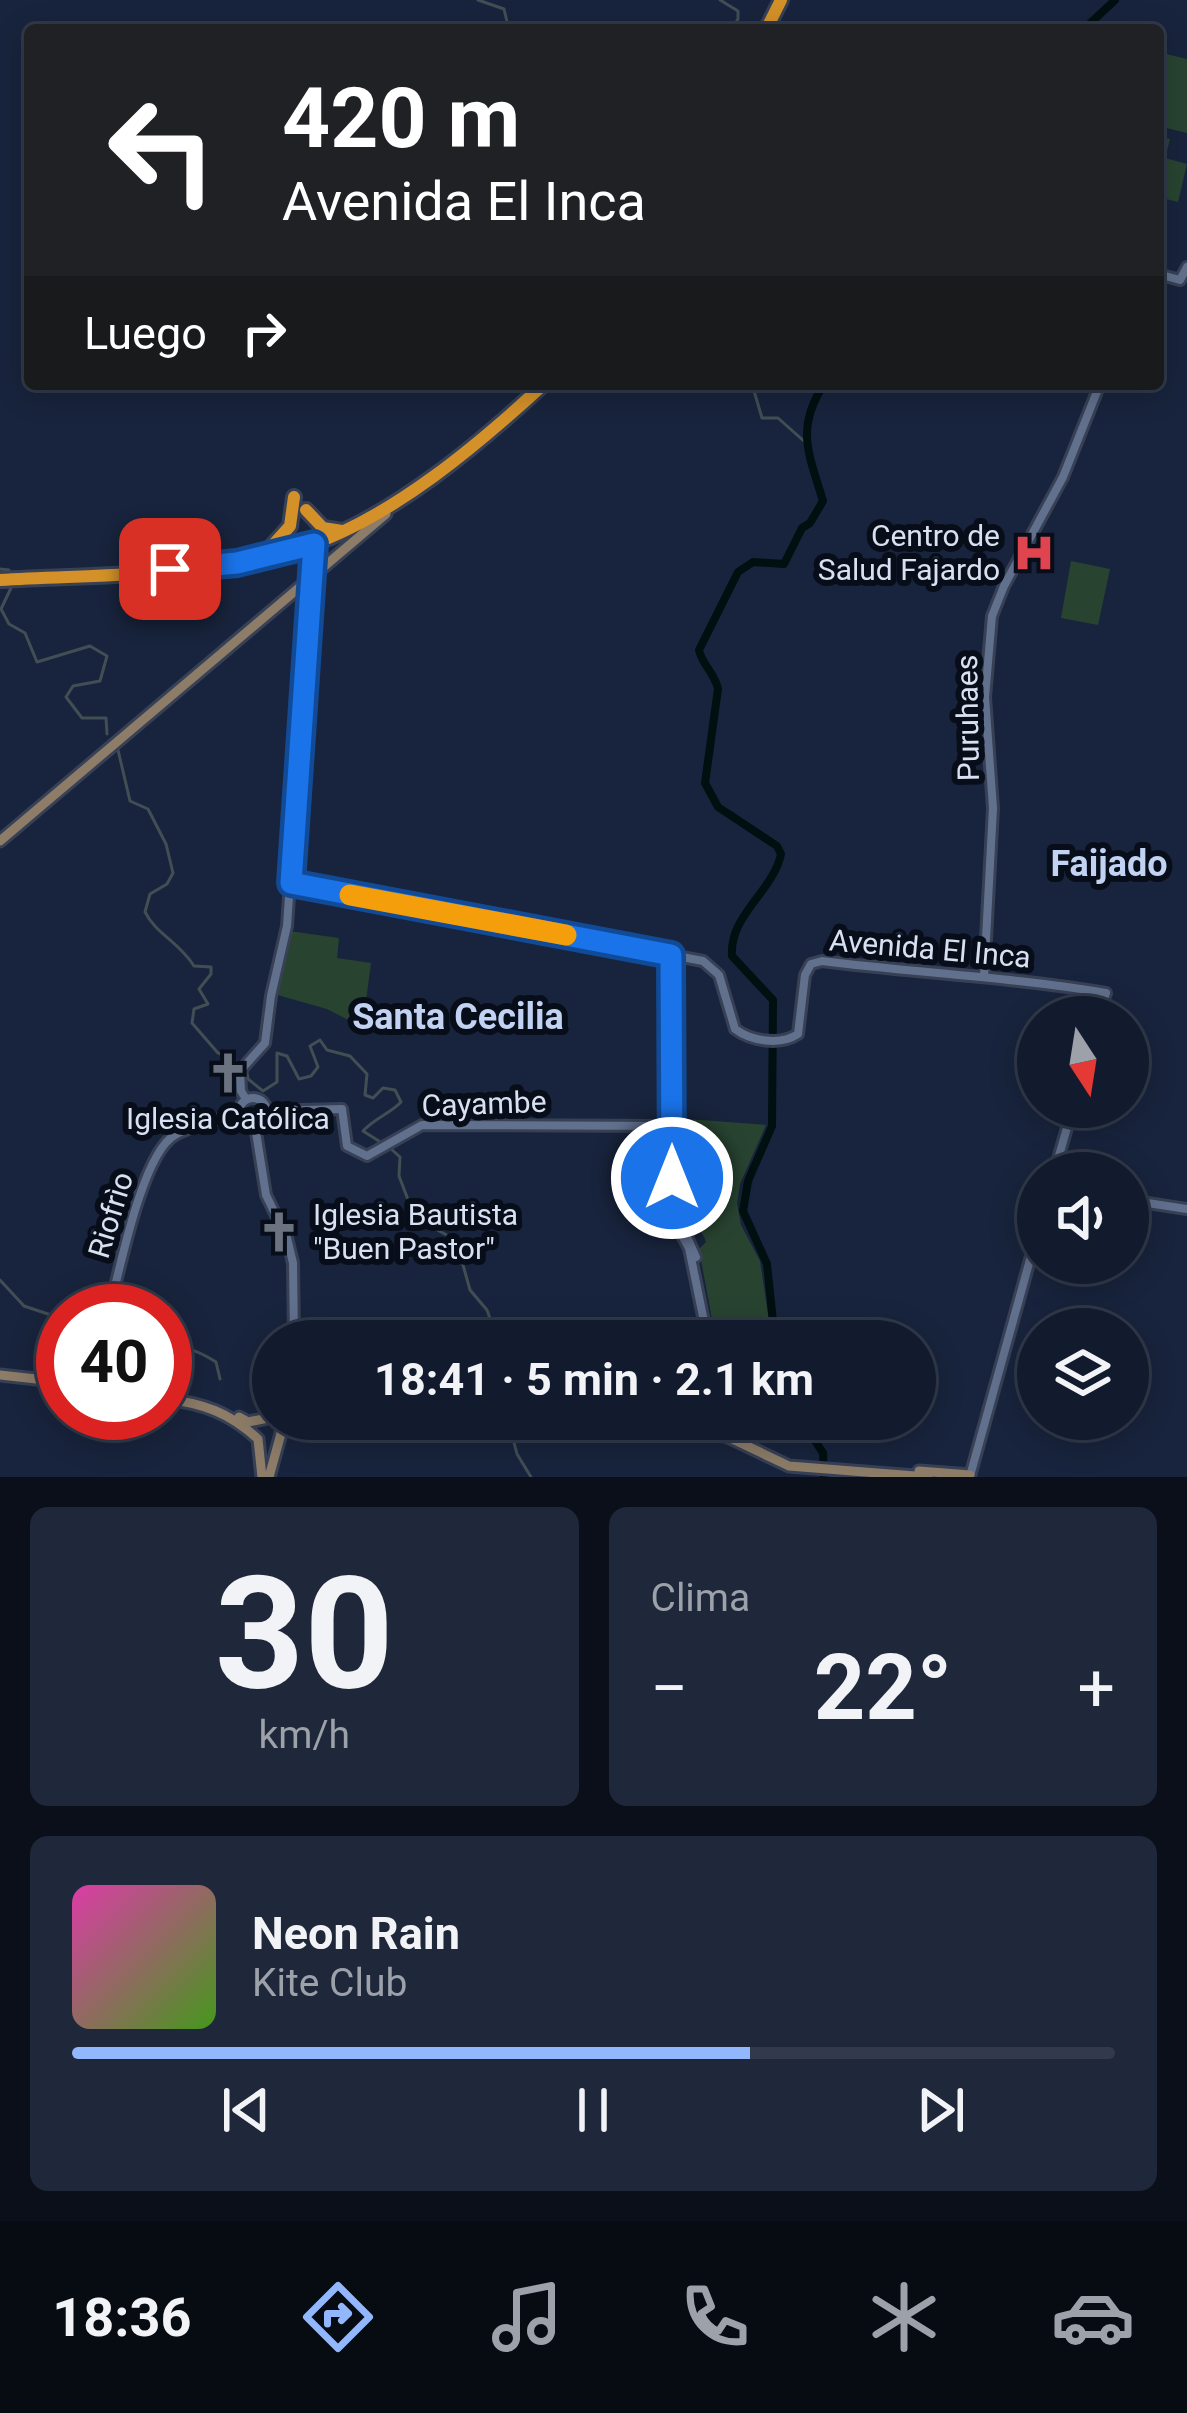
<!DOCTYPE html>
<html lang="es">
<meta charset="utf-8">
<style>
body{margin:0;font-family:Roboto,sans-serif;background:#1f283a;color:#f1f3f6;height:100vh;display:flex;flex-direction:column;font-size:45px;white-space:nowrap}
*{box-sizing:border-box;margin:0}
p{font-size:39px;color:#9ca1aa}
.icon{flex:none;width:66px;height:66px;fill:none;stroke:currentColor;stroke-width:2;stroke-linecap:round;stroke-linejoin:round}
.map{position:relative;height:1477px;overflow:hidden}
.sheet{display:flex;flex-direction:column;gap:30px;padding:30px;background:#0a0f19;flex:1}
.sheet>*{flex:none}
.banner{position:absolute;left:24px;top:24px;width:1140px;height:366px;border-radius:12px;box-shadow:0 6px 30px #0003,0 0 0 3px #31394a;background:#202124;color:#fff;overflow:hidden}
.needle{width:78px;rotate:168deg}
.tools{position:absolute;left:1017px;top:996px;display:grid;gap:24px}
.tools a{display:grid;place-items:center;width:132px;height:132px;border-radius:50%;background:#121b2e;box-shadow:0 6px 30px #0003,0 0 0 3px #31394a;font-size:60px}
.speed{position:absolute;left:36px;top:1284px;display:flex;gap:24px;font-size:60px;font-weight:700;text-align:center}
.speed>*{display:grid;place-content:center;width:156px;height:156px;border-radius:50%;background:#121b2e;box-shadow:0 6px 30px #0003,0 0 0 3px #31394a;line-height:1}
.speed .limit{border:18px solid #d22;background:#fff;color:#111}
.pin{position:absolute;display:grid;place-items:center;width:102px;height:102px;color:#fff;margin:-51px;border-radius:24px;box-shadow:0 6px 18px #0006}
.me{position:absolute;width:132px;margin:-66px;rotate:0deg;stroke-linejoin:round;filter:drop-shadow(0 0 9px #0008)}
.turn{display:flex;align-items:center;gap:42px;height:252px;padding:0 60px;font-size:54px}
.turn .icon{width:156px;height:156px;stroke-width:2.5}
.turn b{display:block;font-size:84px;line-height:102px}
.then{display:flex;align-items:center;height:114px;padding:0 60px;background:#0003;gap:24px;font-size:45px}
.big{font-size:90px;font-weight:700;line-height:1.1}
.sheet .card{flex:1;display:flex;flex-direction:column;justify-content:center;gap:18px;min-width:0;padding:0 42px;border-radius:18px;background:#1f283a}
.sheet .dial{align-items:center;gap:0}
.dial b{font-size:156px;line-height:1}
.song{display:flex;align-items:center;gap:36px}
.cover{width:144px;height:144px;border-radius:18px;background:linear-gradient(135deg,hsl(320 70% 55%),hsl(100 70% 35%))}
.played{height:12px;border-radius:6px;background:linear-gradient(90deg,#92b7fd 65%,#31394a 65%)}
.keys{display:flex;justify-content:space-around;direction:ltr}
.heat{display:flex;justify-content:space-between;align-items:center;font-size:66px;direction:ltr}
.sheet .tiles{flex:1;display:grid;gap:30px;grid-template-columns:1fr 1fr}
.card:last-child{grid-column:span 2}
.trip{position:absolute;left:252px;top:1320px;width:684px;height:120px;border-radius:60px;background:#121b2e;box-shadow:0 6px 30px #0003,0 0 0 3px #31394a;font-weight:700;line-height:120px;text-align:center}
.dock{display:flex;height:192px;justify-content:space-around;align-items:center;background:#070b12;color:#9ca1aa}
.dock .icon{width:84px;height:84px}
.dock .current{color:#92b7fd}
.dock b{font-size:54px;color:#f1f3f6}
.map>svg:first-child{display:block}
</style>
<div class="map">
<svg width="1187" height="1477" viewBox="0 0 1187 1477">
<rect width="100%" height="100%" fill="#18243d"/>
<g fill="#284431">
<path d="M1158,52L1187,59V133L1158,126Z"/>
<path d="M1158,136L1170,139L1165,158L1187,164L1178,202L1158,197L1165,163L1158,178Z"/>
<path d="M1071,561L1110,569L1098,625L1061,618Z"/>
<path d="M289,931L339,938L337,958L371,963L363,1023L358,1025L327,1009L274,994Z"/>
<path d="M675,1118L766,1125L740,1184L737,1203L741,1225L760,1261L772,1341H716L699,1249L706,1242C702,1226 680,1216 675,1197Z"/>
</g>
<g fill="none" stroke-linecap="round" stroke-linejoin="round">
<g stroke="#414e54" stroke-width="3">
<path d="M478,0L504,9L509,30"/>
<path d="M720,0L738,11V19L731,30"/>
<path d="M752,384L762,418H778L805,442"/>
<path d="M0,569L9,570"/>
<path d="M11,588L1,609L9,624L25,633L37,662L90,646L107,656L100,681L73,686L66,697L82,718H106L107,734"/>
<path d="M118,750L130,801L148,809L166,844L173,873L167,884L150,894L145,912C156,934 179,942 194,966L211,967V974L199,989L208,1004L194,1009L192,1023L218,1053L246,1066L248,1079L263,1091L277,1082V1053L287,1056L299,1079L311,1076L318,1067L310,1046L320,1040L327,1050L350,1056L367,1074L365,1095L373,1098L383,1088L395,1090L401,1102C391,1113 375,1118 363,1131L382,1143"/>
<path d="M390,1148L400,1157L399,1176L415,1218L456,1240L470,1290L487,1310L498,1341"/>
<path d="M0,1280L24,1306L57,1317"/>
<path d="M165,1349C184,1344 200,1352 216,1362L220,1379"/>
<path d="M513,1419L509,1423L517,1454L531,1477"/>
</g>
<g stroke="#000f10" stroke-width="8">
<path d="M1083,30L1115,0"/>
<path d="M775,1341L767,1264L743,1211L748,1181L772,1126L773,1000L732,956C729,915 773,892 781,854L777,846L718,807L705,783L718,689C715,673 702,665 699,650L738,572L753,562L784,564L802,528L810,523L823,501C809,454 795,429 824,384"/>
<path d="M801,1419L823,1453L824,1477"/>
</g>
<g stroke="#374055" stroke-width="14">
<g id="tertiary">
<path d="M1158,274L1180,280L1187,267"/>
<path d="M291,883L703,961L719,975L735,1029C751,1041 780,1046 798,1034L805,975L811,964L822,961C917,973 1012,977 1106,993L1098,1017"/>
<path d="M666,954V1196L671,1216L689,1248L708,1341"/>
<path d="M671,955L672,1203L696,1257"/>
<path d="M984,976L993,808L985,697L992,616L1004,586L1063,477L1100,384"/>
<circle cx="253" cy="1112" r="14"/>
<path d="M246,1099L241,1091L240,1071L265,1043L271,996L287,926L313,546"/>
<path d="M267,1111L342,1109L347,1146L367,1156L422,1125L671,1126"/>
<path d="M255,1126L266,1195L287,1238L293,1263L294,1341"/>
<path d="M1054,1173L1073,1107"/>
<path d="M1128,1200L1187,1209"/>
<path d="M109,1311C119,1273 142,1153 175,1135C193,1125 218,1120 238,1114"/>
<path d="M279,1419H280"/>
<path d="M970,1476L1038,1231"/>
</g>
</g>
<g stroke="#374055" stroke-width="15">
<g id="secondary">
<path d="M0,841L386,514"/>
<path d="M0,1375L63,1382"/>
<path d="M165,1399C203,1403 230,1413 258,1439L262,1477"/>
<path d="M239,1417L248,1422L273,1417"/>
<path d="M534,1419L726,1436L789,1466L928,1477"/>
<path d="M281,1432L292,1425L413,1424L464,1419"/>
<path d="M919,1471L970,1475"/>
<path d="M269,1477L282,1430"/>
</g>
</g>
<g stroke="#374055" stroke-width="18">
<g id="trunk">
<path d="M766,30L781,0"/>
<path d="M306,510L323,528L342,531"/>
<path d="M263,556L290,526L294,497"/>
<path d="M0,580C100,574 216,578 310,545C394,516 479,444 544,384"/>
</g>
</g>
<use href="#tertiary" stroke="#61708d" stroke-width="8"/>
<use href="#secondary" stroke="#8c7c68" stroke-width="9"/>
<use href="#trunk" stroke="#d49129" stroke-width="12"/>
</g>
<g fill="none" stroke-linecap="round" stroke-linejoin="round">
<g stroke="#114b97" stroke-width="30">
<path id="route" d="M170,569L237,563L314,544L291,883L671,955L672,1178"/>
</g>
<use href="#route" stroke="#1a73e8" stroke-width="21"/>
<path stroke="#f59e0b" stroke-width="21" d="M350,895L566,935"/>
</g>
<defs>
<g id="hospital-bare" transform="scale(3.24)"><path d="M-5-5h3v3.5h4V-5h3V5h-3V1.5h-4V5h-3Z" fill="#e0444e" stroke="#080e19" stroke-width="2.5" paint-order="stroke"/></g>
<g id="church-bare" transform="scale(3.24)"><path d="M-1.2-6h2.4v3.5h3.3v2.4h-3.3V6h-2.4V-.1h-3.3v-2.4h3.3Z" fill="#6b7280" stroke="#080e19" stroke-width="2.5" paint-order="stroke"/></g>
</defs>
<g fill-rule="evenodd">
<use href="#hospital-bare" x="1034" y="553"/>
<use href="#church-bare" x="228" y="1073"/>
<use href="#church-bare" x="279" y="1232"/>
</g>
<g text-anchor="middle" stroke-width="12" stroke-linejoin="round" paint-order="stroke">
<g font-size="30" fill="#d8e1f2" stroke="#080e19" text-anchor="end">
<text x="1000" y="546">Centro de<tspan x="1000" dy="34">Salud Fajardo</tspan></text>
<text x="228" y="1129" text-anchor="middle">Iglesia Católica</text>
<text x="313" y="1225" text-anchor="start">Iglesia Bautista<tspan x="313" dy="34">"Buen Pastor"</tspan></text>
</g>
<g font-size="30" fill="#d8e1f2" stroke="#080e19">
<text transform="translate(968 718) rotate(-91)" y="10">Puruhaes</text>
<text transform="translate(930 949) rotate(5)" y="10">Avenida El Inca</text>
<text transform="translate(484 1104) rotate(-2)" y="10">Cayambe</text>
<text transform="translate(111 1215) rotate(-73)" y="10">Riofrìo</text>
</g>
<g font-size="36" font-weight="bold" fill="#c1d2f2" stroke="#080e19">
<text x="1109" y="876">Faijado</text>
<text x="458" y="1029">Santa Cecilia</text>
</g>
</g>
</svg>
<div class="tools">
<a><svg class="needle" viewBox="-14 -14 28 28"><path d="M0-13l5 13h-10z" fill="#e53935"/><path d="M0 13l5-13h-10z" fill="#9ca1aa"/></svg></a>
<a><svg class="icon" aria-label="sound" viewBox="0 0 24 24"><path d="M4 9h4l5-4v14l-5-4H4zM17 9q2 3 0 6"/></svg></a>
<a><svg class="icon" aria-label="layers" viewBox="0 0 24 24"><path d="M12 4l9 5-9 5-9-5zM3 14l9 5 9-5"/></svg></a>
</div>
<div class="speed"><div class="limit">40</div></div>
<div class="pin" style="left:170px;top:569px;background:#d93025"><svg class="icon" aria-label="arrive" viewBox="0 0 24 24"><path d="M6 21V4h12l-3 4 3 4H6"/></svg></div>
<svg class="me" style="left:672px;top:1178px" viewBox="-20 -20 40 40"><circle r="17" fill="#1a73e8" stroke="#fff" stroke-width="3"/><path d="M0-11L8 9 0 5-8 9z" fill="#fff"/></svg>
<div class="trip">18:41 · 5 min · 2.1 km</div>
<div class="banner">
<div class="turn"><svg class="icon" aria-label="left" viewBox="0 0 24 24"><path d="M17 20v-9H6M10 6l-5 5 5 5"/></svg><div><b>420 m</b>Avenida El Inca</div></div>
<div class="then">Luego<svg class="icon" aria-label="right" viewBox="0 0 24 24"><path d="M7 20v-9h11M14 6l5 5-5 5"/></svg></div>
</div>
</div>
<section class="sheet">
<div class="tiles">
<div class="card dial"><b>30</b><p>km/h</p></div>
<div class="card"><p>Clima</p>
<div class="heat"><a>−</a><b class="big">22°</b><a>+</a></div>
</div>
<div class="card">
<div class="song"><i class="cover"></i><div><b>Neon Rain</b><p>Kite Club</p></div></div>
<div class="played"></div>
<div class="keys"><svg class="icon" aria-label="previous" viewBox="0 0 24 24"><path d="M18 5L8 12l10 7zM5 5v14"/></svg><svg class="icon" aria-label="pause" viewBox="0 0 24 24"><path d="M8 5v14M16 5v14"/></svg><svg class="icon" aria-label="next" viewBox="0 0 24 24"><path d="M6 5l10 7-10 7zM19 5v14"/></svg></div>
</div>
</div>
</section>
<nav class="dock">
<b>18:36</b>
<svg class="icon current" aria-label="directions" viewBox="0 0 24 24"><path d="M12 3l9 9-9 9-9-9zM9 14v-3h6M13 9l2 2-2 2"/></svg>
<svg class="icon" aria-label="music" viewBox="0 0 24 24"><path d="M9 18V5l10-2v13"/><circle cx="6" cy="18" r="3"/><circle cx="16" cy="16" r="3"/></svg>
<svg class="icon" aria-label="phone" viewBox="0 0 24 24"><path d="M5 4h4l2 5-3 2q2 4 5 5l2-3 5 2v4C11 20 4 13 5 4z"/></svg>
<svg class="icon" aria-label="climate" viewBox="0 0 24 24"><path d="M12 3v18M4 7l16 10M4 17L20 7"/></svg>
<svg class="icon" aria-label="car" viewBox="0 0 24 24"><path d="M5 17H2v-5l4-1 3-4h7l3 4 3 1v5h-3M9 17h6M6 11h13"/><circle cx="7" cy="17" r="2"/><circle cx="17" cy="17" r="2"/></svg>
</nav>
